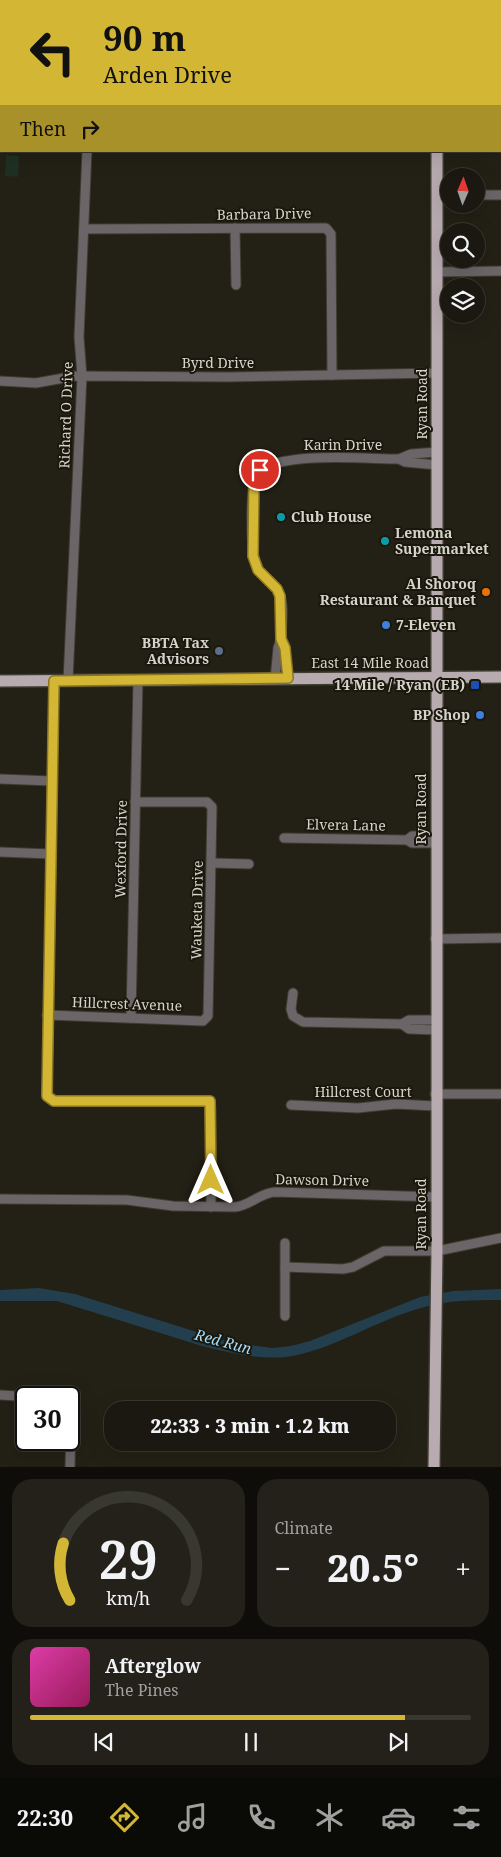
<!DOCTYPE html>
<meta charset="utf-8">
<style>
body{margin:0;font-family:"Noto Serif",serif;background:#232119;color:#f1f3f6;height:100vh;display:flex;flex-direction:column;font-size:19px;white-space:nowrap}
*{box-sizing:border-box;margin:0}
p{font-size:16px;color:#9fa09f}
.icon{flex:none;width:28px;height:28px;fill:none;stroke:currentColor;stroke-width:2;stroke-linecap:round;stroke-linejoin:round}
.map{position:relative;height:1467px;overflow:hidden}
.drawer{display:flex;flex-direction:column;gap:12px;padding:12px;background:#0e0d09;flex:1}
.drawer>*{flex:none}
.guide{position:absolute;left:0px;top:0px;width:501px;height:152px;box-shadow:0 5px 20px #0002,0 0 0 1px #383730;background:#d4b635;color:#111;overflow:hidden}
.needle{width:32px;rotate:2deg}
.tools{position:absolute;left:440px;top:168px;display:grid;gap:10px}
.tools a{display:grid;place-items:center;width:45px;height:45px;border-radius:50%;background:#1a1810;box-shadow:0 5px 20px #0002,0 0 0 1px #383730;font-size:25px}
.speed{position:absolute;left:15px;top:1386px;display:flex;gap:10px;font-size:25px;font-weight:700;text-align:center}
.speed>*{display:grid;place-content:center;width:65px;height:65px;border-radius:50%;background:#1a1810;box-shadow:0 5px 20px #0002,0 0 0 1px #383730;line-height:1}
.speed .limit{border:2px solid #111;border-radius:8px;background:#fff;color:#111}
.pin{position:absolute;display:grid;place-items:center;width:42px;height:42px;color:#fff;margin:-21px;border:2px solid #fff;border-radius:50%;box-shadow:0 1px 5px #0007}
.me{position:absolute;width:55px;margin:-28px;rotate:0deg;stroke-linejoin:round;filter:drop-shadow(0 0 4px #0008)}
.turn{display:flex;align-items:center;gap:18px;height:105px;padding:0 20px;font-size:22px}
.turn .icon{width:65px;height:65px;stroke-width:2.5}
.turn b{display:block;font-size:35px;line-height:42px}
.then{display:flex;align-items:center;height:48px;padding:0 20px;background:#0003;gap:10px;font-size:19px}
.big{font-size:38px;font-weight:800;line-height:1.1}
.drawer .widget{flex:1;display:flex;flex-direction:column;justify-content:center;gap:8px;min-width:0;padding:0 18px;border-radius:20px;background:#232119}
.drawer .dial{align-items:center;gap:0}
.dial svg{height:130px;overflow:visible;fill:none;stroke:#383730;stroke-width:7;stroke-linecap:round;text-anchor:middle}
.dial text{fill:#f1f3f6;stroke:none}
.song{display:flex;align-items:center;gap:15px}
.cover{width:60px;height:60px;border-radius:8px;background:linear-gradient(135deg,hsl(320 70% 55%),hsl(330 70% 35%))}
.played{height:5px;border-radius:2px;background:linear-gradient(90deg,#d4b635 85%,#383730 85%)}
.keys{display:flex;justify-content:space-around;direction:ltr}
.heat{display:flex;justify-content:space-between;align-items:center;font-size:28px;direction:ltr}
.drawer .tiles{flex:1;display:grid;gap:12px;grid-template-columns:1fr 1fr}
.widget:last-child{grid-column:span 2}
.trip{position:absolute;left:104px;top:1401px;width:292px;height:50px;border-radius:20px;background:#1a1810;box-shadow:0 5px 20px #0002,0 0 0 1px #383730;font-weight:800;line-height:50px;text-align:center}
.dock{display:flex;height:80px;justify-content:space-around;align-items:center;background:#0a0a06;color:#9fa09f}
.dock .icon{width:35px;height:35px}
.dock .current{color:#d4b635}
.dock b{font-size:22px;color:#f1f3f6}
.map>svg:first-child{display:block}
</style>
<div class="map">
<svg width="501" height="1467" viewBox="0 0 501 1467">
<rect width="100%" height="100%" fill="#232015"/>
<path fill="#1e3024" d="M6,155L19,156L18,177L5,176Z"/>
<path fill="#233e4d" d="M39,1288L75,1294L229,1342L272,1348L291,1346L310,1341L420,1297L453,1291L501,1289V1300C475,1300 446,1300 421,1308C377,1320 338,1347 293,1356C262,1361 231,1353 202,1346L57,1301H0V1290Z"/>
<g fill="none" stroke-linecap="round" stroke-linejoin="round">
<g stroke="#3f3d32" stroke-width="11">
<g id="minor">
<path d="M336,0V1"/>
<path d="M94,1V0"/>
<path d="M437,195H449"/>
<path d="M476,195H501"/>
<path d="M235,228L236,285"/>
<path d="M84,229L326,228L331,234L332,375"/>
<path d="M437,272L501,271"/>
<path d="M0,381L36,383L75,376L227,377L437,373"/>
<path d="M437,465L405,462L399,459L411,454L437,452"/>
<path d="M281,639C281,626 285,606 279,593C275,582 262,577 257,567C250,554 250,485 257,472C283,451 365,459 399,459"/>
<path d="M275,679L278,648L281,639L285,648L288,678"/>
<path d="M54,681L47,1096L53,1101H210L211,1109V1207"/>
<path d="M68,681L82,376L79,337L87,151"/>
<path d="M0,779L52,781"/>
<path d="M284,838L407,840L412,843H436"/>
<path d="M407,840L412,836H436"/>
<path d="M0,852L51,854"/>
<path d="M212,863L249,864"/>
<path d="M435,939L501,938"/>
<path d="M293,993L291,1009L293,1016L303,1022L402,1024L409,1020H436"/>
<path d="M47,1015L203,1021L208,1016L212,807L207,802H135"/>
<path d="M131,1018L138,680"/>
<path d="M402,1024L409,1029L436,1030"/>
<path d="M435,1094H501"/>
<path d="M291,1105L358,1108L396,1104L435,1106"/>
<path d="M0,1199L127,1200L173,1206L235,1207C249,1206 260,1193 275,1192L437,1197"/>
<path d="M285,1267L343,1269L353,1267L384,1251H437L501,1238"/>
<path d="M285,1316V1243"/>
<path d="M0,1395L51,1398"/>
<path d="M69,1412L71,1421L70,1467"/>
</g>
</g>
<g stroke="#3f3d32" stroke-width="14">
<g id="major">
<path d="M437,1V0"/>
<path d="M0,681L501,677"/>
<path d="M434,1467L437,1251V151"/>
</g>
</g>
<use href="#minor" stroke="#6b6567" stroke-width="9"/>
<use href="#major" stroke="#b8abb0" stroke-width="11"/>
</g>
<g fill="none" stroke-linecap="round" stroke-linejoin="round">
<g stroke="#8a7622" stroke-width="12">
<path id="route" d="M211,1180L210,1101H54L47,1096L54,681L288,678L285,648L281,639L280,596L277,589L258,570L253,556L254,482L260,470"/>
</g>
<use href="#route" stroke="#d4b635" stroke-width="9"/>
</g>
<g fill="#0f9aa8" stroke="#1a170c" stroke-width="2">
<circle cx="281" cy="517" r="5"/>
<circle cx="385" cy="541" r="5"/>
</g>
<circle fill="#e8710a" stroke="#1a170c" stroke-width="2" cx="486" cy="592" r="5"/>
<g fill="#3f7fe0" stroke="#1a170c" stroke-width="2">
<circle cx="386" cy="625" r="5"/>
<circle cx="480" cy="715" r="5"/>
</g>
<circle fill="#5c6f8a" stroke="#1a170c" stroke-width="2" cx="219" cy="651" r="5"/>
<rect fill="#1a4fb4" stroke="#1a170c" stroke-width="2" x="470" y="680" width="10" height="10" rx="2.5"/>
<g text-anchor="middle" stroke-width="4" stroke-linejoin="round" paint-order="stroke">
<g font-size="14" fill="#d5d3cc" stroke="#1a170c">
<text transform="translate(264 214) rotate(-1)" y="5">Barbara Drive</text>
<text x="218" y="368">Byrd Drive</text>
<text transform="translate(422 404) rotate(-90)" y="5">Ryan Road</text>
<text transform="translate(66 415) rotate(-88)" y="5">Richard O Drive</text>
<text x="343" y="450">Karin Drive</text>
<text x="370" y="668">East 14 Mile Road</text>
<text transform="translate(421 809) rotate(-90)" y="5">Ryan Road</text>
<text transform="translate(346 825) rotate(1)" y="5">Elvera Lane</text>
<text transform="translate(121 849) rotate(-89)" y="5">Wexford Drive</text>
<text transform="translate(197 910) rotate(-89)" y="5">Wauketa Drive</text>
<text transform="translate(127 1004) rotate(2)" y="5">Hillcrest Avenue</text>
<text x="363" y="1097">Hillcrest Court</text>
<text transform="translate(322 1180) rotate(1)" y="5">Dawson Drive</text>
<text transform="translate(421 1214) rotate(-90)" y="5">Ryan Road</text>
</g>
<g font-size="14" font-weight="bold" fill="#d5d3cc" stroke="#1a170c" text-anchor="end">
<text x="291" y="522" text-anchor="start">Club House</text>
<text x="395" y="538" text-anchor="start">Lemona<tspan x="395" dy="16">Supermarket</tspan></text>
<text x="476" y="589">Al Shoroq<tspan x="476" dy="16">Restaurant &amp; Banquet</tspan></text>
<text x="396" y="630" text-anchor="start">7-Eleven</text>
<text x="209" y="648">BBTA Tax<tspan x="209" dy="16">Advisors</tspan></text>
<text x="465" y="690">14 Mile / Ryan (EB)</text>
<text x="470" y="720">BP Shop</text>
</g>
<g font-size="15" font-style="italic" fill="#a4ddfc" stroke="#1a170c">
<text transform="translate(223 1342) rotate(15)" y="5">Red Run</text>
</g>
</g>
</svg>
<div class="tools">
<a><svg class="needle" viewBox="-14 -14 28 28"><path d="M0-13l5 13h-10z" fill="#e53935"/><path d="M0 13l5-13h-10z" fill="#9fa09f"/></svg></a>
<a><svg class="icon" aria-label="search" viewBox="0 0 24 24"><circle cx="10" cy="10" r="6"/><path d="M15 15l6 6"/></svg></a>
<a><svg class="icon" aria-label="layers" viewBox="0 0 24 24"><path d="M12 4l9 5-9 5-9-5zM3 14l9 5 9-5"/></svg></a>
</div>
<div class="speed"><div class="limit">30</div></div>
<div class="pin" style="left:260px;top:470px;background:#d93025"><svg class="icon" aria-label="arrive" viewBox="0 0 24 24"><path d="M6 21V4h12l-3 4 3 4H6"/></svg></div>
<svg class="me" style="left:211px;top:1180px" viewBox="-20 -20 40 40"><path d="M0-17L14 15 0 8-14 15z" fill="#d4b635" stroke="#fff" stroke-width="4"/></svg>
<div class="trip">22:33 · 3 min · 1.2 km</div>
<div class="guide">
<div class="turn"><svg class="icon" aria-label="left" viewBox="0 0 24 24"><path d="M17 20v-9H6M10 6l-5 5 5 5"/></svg><div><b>90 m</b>Arden Drive</div></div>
<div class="then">Then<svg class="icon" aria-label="right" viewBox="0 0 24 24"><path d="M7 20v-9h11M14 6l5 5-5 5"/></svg></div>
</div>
</div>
<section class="drawer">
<div class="tiles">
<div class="widget dial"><svg viewBox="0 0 100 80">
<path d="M14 69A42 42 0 1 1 86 69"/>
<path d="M14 69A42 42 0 0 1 10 34" stroke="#d4b635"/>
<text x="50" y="56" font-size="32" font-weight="700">29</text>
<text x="50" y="72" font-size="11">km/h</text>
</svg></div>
<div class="widget"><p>Climate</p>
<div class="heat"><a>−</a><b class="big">20.5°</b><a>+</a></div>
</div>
<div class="widget">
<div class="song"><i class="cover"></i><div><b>Afterglow</b><p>The Pines</p></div></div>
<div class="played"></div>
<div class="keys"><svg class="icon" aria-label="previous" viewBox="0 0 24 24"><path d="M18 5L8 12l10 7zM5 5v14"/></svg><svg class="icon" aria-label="pause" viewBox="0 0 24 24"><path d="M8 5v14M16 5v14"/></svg><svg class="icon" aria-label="next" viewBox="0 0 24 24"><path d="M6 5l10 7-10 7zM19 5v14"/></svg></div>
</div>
</div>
</section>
<nav class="dock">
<b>22:30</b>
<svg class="icon current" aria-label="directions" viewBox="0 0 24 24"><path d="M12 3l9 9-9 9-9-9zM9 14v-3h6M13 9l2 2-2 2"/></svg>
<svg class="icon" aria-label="music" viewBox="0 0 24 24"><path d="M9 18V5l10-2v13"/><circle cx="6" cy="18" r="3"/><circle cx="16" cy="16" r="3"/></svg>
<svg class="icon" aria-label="phone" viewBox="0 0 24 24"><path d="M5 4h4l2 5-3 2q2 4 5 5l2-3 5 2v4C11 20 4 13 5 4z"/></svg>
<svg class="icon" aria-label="climate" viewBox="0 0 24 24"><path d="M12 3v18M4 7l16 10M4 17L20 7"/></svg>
<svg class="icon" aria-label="car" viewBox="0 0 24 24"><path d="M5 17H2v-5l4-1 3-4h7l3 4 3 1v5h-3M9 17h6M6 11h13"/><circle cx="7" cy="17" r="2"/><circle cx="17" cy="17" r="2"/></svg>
<svg class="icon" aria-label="filters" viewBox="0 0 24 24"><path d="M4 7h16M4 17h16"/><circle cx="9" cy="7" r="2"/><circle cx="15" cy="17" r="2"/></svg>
</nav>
